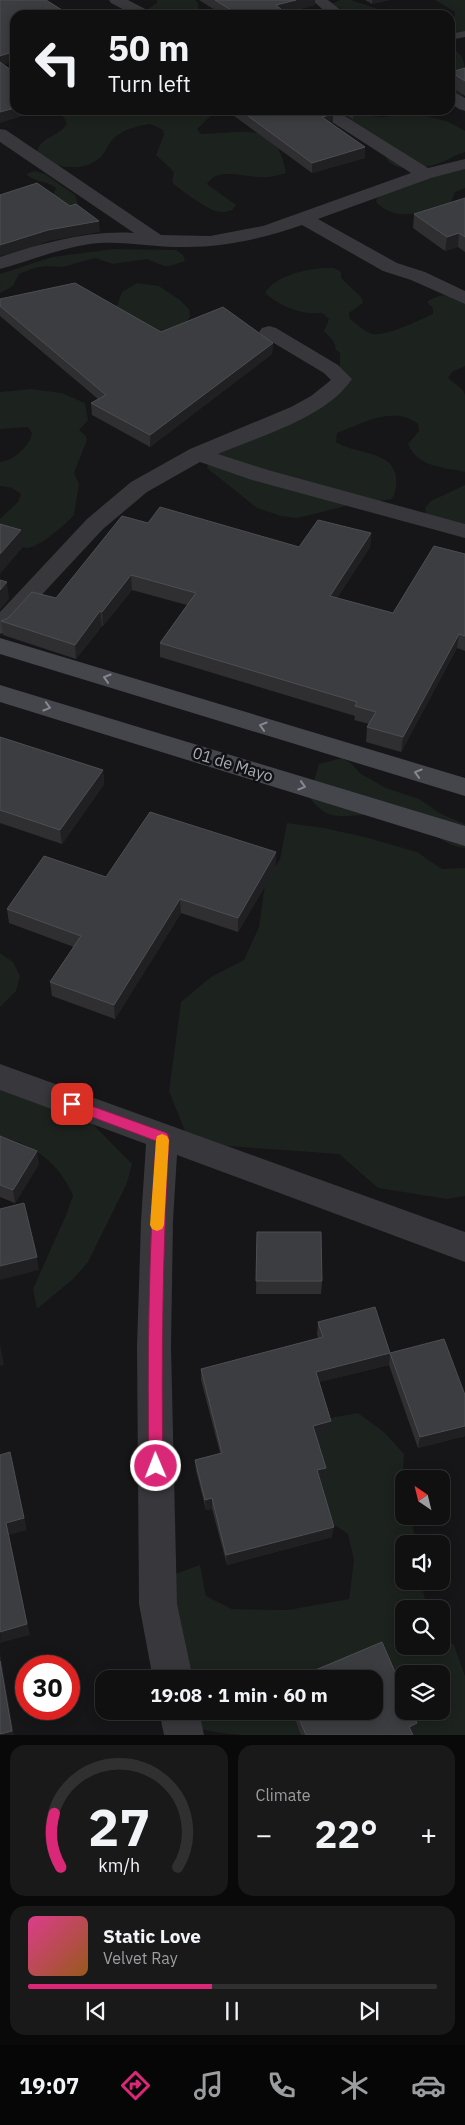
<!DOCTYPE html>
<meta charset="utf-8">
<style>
body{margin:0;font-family:"IBM Plex Sans",sans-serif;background:#19191a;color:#f1f3f6;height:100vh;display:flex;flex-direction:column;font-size:19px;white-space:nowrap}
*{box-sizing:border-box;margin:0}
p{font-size:16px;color:#9c9d9f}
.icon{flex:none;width:28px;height:28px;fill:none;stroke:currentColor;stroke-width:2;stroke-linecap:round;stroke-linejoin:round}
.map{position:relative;height:1735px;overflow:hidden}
.panel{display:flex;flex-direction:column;gap:10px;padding:10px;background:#090909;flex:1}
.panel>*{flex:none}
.top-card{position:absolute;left:10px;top:10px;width:445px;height:105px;border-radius:15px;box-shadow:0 2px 12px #0003,0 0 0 1px #303031;background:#101011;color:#f1f3f6;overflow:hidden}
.needle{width:32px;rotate:325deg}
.controls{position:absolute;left:395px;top:1470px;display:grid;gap:10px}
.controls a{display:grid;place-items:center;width:55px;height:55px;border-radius:10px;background:#101011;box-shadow:0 2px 12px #0003,0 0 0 1px #303031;font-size:25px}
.speed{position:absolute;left:15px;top:1655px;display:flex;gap:10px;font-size:25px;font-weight:700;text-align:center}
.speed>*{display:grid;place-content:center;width:65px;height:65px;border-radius:50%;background:#101011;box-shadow:0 2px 12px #0003,0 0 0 1px #303031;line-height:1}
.speed .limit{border:8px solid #d22;background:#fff;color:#111}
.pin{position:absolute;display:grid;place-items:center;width:42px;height:42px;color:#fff;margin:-21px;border-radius:10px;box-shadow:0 2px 8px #0006}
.me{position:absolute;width:55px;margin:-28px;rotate:359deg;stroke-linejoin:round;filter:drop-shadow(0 0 4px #0008)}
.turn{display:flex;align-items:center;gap:18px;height:105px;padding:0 15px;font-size:22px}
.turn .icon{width:65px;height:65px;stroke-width:2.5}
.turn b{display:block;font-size:35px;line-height:42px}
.big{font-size:38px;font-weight:800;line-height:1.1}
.panel .tile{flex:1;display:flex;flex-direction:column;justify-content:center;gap:8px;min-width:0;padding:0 18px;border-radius:15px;background:#19191a}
.panel .dial{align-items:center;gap:0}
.dial svg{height:130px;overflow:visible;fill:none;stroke:#303031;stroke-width:7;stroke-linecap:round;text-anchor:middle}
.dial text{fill:#f1f3f6;stroke:none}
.song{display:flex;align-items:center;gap:15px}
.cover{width:60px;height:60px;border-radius:8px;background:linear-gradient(135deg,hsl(330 70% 55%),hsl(30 70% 35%))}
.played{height:5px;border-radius:2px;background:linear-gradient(90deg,#db2777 45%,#303031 45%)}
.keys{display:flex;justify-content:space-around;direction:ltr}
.heat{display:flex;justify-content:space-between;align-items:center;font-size:28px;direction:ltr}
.panel .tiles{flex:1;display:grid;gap:10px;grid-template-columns:1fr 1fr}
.tile:last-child{grid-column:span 2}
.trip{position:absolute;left:95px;top:1670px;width:288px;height:50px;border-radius:15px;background:#101011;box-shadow:0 2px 12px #0003,0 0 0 1px #303031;font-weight:800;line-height:50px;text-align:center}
.tabs{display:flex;height:80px;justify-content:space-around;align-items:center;background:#060607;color:#9c9d9f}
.tabs .icon{width:35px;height:35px}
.tabs .on{color:#db2777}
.tabs b{font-size:22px;color:#f1f3f6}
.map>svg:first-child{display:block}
</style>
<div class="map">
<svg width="465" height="1735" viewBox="0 0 465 1735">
<rect width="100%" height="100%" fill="#161517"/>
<g fill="#1c221d" fill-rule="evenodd">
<path d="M157,0H195L198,3V10L179,15H147L145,11L157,3Z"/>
<path d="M340,0H351L378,9L399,10L403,15H353L331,4Z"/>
<path d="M435,0H465V32L450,36V19L455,16V12Z"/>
<path d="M450,47C465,54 465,63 465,79L456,85L465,99L450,102Z"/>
<path d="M62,110H213L215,112L197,129L201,134C242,134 277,118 286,173C277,176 268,178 259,177C243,177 218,167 207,184L236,205L232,210C227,212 223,213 216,211C209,210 177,188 172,182L174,172L156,155L164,135L163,130L150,124C137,126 124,129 114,138C108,143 106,152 101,157C82,174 53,168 36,154C41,134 60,138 67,123L62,115Z"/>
<path d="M326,110H356L370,116L383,117L408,114L427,116L449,122L465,131V152C455,155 447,161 437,164C420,170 380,174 386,147Z"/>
<path d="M465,165V188L455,192L450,205C425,211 397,224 376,202L378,196Z"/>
<path d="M35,171L45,174L75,195L78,204L40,245L12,254L0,256V226L52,197L56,188C47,181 34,182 26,174Z"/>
<path d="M113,249L176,250L183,255L185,261L170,266H164L147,259L113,264L95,258L63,267L46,266L34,268L19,274L13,286L0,293V274L52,257Z"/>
<path d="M322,268H334L341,272V278L361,297L363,303L349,313L350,319C357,324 365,332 373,334C388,336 419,320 433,314V308L427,302C441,292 451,295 465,302V366L452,372L448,378L463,390L465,395V472C444,467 418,468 408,444L419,431L418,424C393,405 362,424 337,433L336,442C353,454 393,450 396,477C397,485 396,491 392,499L350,505L310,515L296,518L281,516L257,508L207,468C221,431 283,416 315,398C325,392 332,381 340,373V353L336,350L334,342L324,331L329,319L322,313C301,315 281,307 265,293C275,276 303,270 322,268Z"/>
<path d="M137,283L159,286L180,300L189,309L190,316L187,322L169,332L72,334L116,309L122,292Z"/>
<path d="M31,389L62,393L85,403L88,420L79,430L86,436L87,440L74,473L79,484L74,515C66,524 38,549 26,548C18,547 8,540 0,537V519L18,502L21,494L12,488L0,486V462C13,461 30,446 32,433L28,427L0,429V392Z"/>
<path d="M465,485V538L441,531L426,517L425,508L431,501Z"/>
<path d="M342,758L351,763L361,774L386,788L419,799L441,814L465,824V848C440,846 430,825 410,821C397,819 381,814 368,815C340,815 329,823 309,797L319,764Z"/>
<path d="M287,823L324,828L365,837L417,852L442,869L465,868V1196L447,1199L378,1188L339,1154L227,1146L185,1131L169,1091L181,1002L211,977L244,960L259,927L265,884L280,859Z"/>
<path d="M0,953L13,962L20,976L16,991L0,1007Z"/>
<path d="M0,1076L75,1106L132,1164L127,1183L88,1262L73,1279L37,1309L33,1289L67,1213L73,1195C58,1162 35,1146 0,1136Z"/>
<path d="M358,1413L384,1432L404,1454C402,1476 404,1495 404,1516H410L417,1544H404V1581H420L428,1609H404V1646H441V1634L454,1645L465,1676V1735H241C215,1733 189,1730 171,1711H374V1679H152L151,1675V1631L161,1579L200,1565L206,1596L232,1609L288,1610L349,1599L354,1560L348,1534L328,1521L307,1494L314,1428L334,1417ZM404,1674H441V1711H404Z"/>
</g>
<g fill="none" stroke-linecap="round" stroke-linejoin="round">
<path fill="#37373c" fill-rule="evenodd" d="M465,31V37L450,40V34Z"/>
<g fill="#37373c" fill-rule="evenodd">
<path d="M109,0H128L151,12L154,15H134L111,3Z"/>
<path d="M312,0H328L347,15H329Z"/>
<path d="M450,90L465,98V111L459,109L450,103Z"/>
<path d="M316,110H335L428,168L465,159V169L431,178L318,219L397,263L425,272L465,291V304L411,280L383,271L302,225C265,238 226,247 187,247C158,248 128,241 99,243C65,246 33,260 0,269V257C43,243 88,230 134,233L0,142V129L6,130L161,235L210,236L263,226L411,173L318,113Z"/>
<path d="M269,326L276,328L338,365L352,379C326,418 260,436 218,454L268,470L465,524V538L252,480L200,462L147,492L103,529L8,631L0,634V612L87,519L131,482L190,449L291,407L311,396L331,380L324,373L262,336L259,332L262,328Z"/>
<path d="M0,1064L465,1232V1262L177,1155L173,1221L171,1347L177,1604L193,1679H153L139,1604L137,1347L141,1221L146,1144L0,1090Z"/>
<path d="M159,1711H199L204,1735H164Z"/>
</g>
<g fill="#45464c" fill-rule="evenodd">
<path d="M0,638L465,778V796L0,654Z"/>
<path d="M0,685L465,826V846L0,702Z"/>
</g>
</g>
<g fill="#2f2f32">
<path d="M199,0H315V5L285,13L288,15H223Z"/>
<path d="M365,0H389L372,4Z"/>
<path d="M465,68V96L450,86L451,72Z"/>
<path d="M226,110H327L332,125L365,158L312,173Z"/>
<path d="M339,110H387L353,119Z"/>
<path d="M465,198V252L458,247L445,251L413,228L414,214Z"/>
<path d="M0,299L161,332L273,343L272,354L150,447L92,415L91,403L98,399L0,316Z"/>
<path d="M148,523L299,547L371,533L370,547L337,598L393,613L465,554V651L457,648L401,752L366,742L367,727L369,724L354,720L355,716L160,657V643L187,605L132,590L103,626H102L76,659L3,635L1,621L56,598Z"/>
<path d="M0,737L103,770L104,784L62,844L0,823Z"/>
<path d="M276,852V867L238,932L181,913L115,1019L52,996L50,982L74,947L9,923L7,909L106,877Z"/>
<path d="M0,1136L39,1164L15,1203L0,1197Z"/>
<path d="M257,1232L322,1281L321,1294H256Z"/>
<path d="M318,1322L390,1353L465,1395V1436L418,1448L389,1365L319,1382L331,1421L330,1432L316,1436L326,1468L325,1479L320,1480L332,1537L227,1565L212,1509L206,1510L196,1471L195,1460L220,1453L201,1380V1369L318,1338L317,1334Z"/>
<path d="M292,1711H374L414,1732L412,1733L413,1735H301Z"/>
</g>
<g fill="#201f21">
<path d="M296,0H315V5L277,15L276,5Z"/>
<path d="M372,0H389L372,4Z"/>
<path d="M15,51V61L0,66V56Z"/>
<path d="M15,108V110H43L0,123V112Z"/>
<path d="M354,110H387L353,119Z"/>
<path d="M333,114V125L322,117Z"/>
<path d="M365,147V158L312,173V163Z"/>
<path d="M99,221L100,232L49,241L0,256V245L48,230Z"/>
<path d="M459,233L458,247L445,251L447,237Z"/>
<path d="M0,280L1,290L0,291Z"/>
<path d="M273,343L272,354L150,447V435Z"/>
<path d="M21,530L23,547L0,574V554Z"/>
<path d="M371,533L370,547L329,611L330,596Z"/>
<path d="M131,575L132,590L103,626L102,612Z"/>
<path d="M7,582L9,599L0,610V590Z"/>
<path d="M100,611L102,626L76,659L75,645Z"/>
<path d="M459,634L457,648L401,752L403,737Z"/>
<path d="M103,770L104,784L62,844L60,830Z"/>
<path d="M276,852V867L238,932V918Z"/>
<path d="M180,899L181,913L115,1019L114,1005Z"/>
<path d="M37,1151L39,1164L15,1203L13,1190Z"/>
<path d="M37,1257L39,1270L0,1280V1266Z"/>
<path d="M0,1344L4,1365L0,1366Z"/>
<path d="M390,1353L389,1365L315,1383L316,1372Z"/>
<path d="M331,1421L330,1432L312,1437L313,1426Z"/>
<path d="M465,1426V1436L418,1448L420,1437Z"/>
<path d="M10,1452L27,1530L9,1535L30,1635L0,1643Z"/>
<path d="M326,1468L325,1479L316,1481L317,1470Z"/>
<path d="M212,1498V1509L206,1510L205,1500Z"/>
<path d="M334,1527L332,1537L227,1565L226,1555Z"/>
<path d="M0,1652L14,1735H0Z"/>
<path d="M417,1723L414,1732L408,1735L409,1727Z"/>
</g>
<g fill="#3c3d40" stroke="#4d4e53">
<path d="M0,0H46L70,15H15V51L0,56Z"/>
<path d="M215,0H296L276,5L288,15H239Z"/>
<path d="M0,62L15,73V108L0,112Z"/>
<path d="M465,68V81L451,72Z"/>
<path d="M240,110H327L333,114L322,117L365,147L312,163Z"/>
<path d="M37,183L70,206L76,204L99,221L48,230L0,245V195Z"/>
<path d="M465,198V237L459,233L447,237L414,214Z"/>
<path d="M75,283L161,332L223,307L273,343L150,435L91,403L106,395L0,306V299Z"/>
<path d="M160,507L299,547L318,520L371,533L330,596L393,613L434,546L465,554V636L459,634L403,737L367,727L376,712L355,706L357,702L160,643L196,593L131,575L102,612L100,611L75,645L1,621L8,618L32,592L56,598L122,516L148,523Z"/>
<path d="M0,524L21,530L0,554Z"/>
<path d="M0,580L7,582L0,590Z"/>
<path d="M0,737L103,770L60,830L0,810Z"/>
<path d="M150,812L276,852L238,918L180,899L114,1005L50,982L81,936L7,909L44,856L106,877Z"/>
<path d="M0,1136L37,1151L13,1190L0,1185Z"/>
<path d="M24,1203L37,1257L0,1266V1209Z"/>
<path d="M257,1232H321L322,1281H256Z"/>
<path d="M375,1307L390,1353L444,1339L465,1395V1426L420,1437L390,1353L316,1372L331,1421L313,1426L326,1468L317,1470L334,1527L226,1555L212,1498L205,1500L195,1460L222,1453L201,1369L323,1337L318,1322Z"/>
<path d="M10,1452L24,1518L6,1523L27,1624L0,1632V1455Z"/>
<path d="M382,1642L404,1693V1711H411L417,1723L409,1727L413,1735H306L296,1711H374V1679H294Z"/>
<path d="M0,1661L12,1731L0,1734Z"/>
</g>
<defs><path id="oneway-chevron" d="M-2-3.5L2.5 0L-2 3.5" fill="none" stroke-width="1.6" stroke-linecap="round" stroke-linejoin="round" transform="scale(1.25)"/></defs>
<g stroke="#858891">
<use href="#oneway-chevron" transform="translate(107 678) rotate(-163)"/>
<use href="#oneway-chevron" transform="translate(47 707) rotate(17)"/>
<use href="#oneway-chevron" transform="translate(263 726) rotate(-163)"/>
<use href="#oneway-chevron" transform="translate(418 773) rotate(-163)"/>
<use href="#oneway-chevron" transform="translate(302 786) rotate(17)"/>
</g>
<path fill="#db2777" stroke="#8e194d" d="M72,1099L167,1133L169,1137C163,1247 161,1356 163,1466L161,1471L156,1473L151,1471L149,1466C147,1357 149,1249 156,1141L68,1108L66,1104L68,1100Z"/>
<path fill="#f59e0b" d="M162,1134L167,1136L169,1140L164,1225L162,1229L157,1231L152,1229L150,1225L156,1140L157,1136Z"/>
<g text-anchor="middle" stroke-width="5" stroke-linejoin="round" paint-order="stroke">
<g font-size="16" fill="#a8acb6" stroke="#111012">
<text transform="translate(233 764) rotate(17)" y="6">01 de Mayo</text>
</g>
</g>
</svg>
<div class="controls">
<a><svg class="needle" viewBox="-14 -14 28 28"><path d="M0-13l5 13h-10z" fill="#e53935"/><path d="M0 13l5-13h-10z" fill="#9c9d9f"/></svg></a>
<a><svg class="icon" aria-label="sound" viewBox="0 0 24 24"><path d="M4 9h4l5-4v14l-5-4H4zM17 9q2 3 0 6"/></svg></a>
<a><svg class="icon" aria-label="search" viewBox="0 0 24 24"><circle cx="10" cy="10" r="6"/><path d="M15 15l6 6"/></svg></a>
<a><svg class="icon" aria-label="layers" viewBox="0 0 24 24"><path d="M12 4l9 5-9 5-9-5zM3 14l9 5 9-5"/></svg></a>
</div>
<div class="speed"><div class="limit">30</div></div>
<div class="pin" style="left:72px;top:1104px;background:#d93025"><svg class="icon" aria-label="arrive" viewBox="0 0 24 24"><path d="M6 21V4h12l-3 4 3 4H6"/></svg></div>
<svg class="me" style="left:156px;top:1466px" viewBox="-20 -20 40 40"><circle r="17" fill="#db2777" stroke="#fff" stroke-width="3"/><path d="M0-11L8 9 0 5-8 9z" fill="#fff"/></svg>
<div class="trip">19:08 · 1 min · 60 m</div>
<div class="top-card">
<div class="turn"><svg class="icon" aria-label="left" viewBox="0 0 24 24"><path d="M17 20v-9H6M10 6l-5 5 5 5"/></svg><div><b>50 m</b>Turn left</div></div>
</div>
</div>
<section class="panel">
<div class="tiles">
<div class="tile dial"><svg viewBox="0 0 100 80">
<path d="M14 69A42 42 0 1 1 86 69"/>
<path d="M14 69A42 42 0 0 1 10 36" stroke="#db2777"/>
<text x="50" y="56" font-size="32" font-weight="700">27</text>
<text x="50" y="72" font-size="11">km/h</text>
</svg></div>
<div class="tile"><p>Climate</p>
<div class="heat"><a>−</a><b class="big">22°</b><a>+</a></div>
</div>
<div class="tile">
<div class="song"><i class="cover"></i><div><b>Static Love</b><p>Velvet Ray</p></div></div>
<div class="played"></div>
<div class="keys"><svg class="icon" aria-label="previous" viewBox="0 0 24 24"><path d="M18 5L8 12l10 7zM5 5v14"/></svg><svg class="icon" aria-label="pause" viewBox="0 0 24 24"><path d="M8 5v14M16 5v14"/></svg><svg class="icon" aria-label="next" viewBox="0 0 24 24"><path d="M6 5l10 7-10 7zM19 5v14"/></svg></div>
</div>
</div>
</section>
<nav class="tabs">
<b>19:07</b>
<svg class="icon on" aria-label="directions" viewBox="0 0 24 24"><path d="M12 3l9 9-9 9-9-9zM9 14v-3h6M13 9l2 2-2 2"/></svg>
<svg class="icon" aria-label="music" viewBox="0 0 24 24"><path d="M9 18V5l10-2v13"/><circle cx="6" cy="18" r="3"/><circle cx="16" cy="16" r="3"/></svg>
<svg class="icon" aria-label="phone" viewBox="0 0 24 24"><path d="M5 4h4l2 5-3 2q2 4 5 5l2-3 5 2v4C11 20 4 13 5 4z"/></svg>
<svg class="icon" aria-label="climate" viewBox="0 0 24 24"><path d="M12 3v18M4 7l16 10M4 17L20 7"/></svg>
<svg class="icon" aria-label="car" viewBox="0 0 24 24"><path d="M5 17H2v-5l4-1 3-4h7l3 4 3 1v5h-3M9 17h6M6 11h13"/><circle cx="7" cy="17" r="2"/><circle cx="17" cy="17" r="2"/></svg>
</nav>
